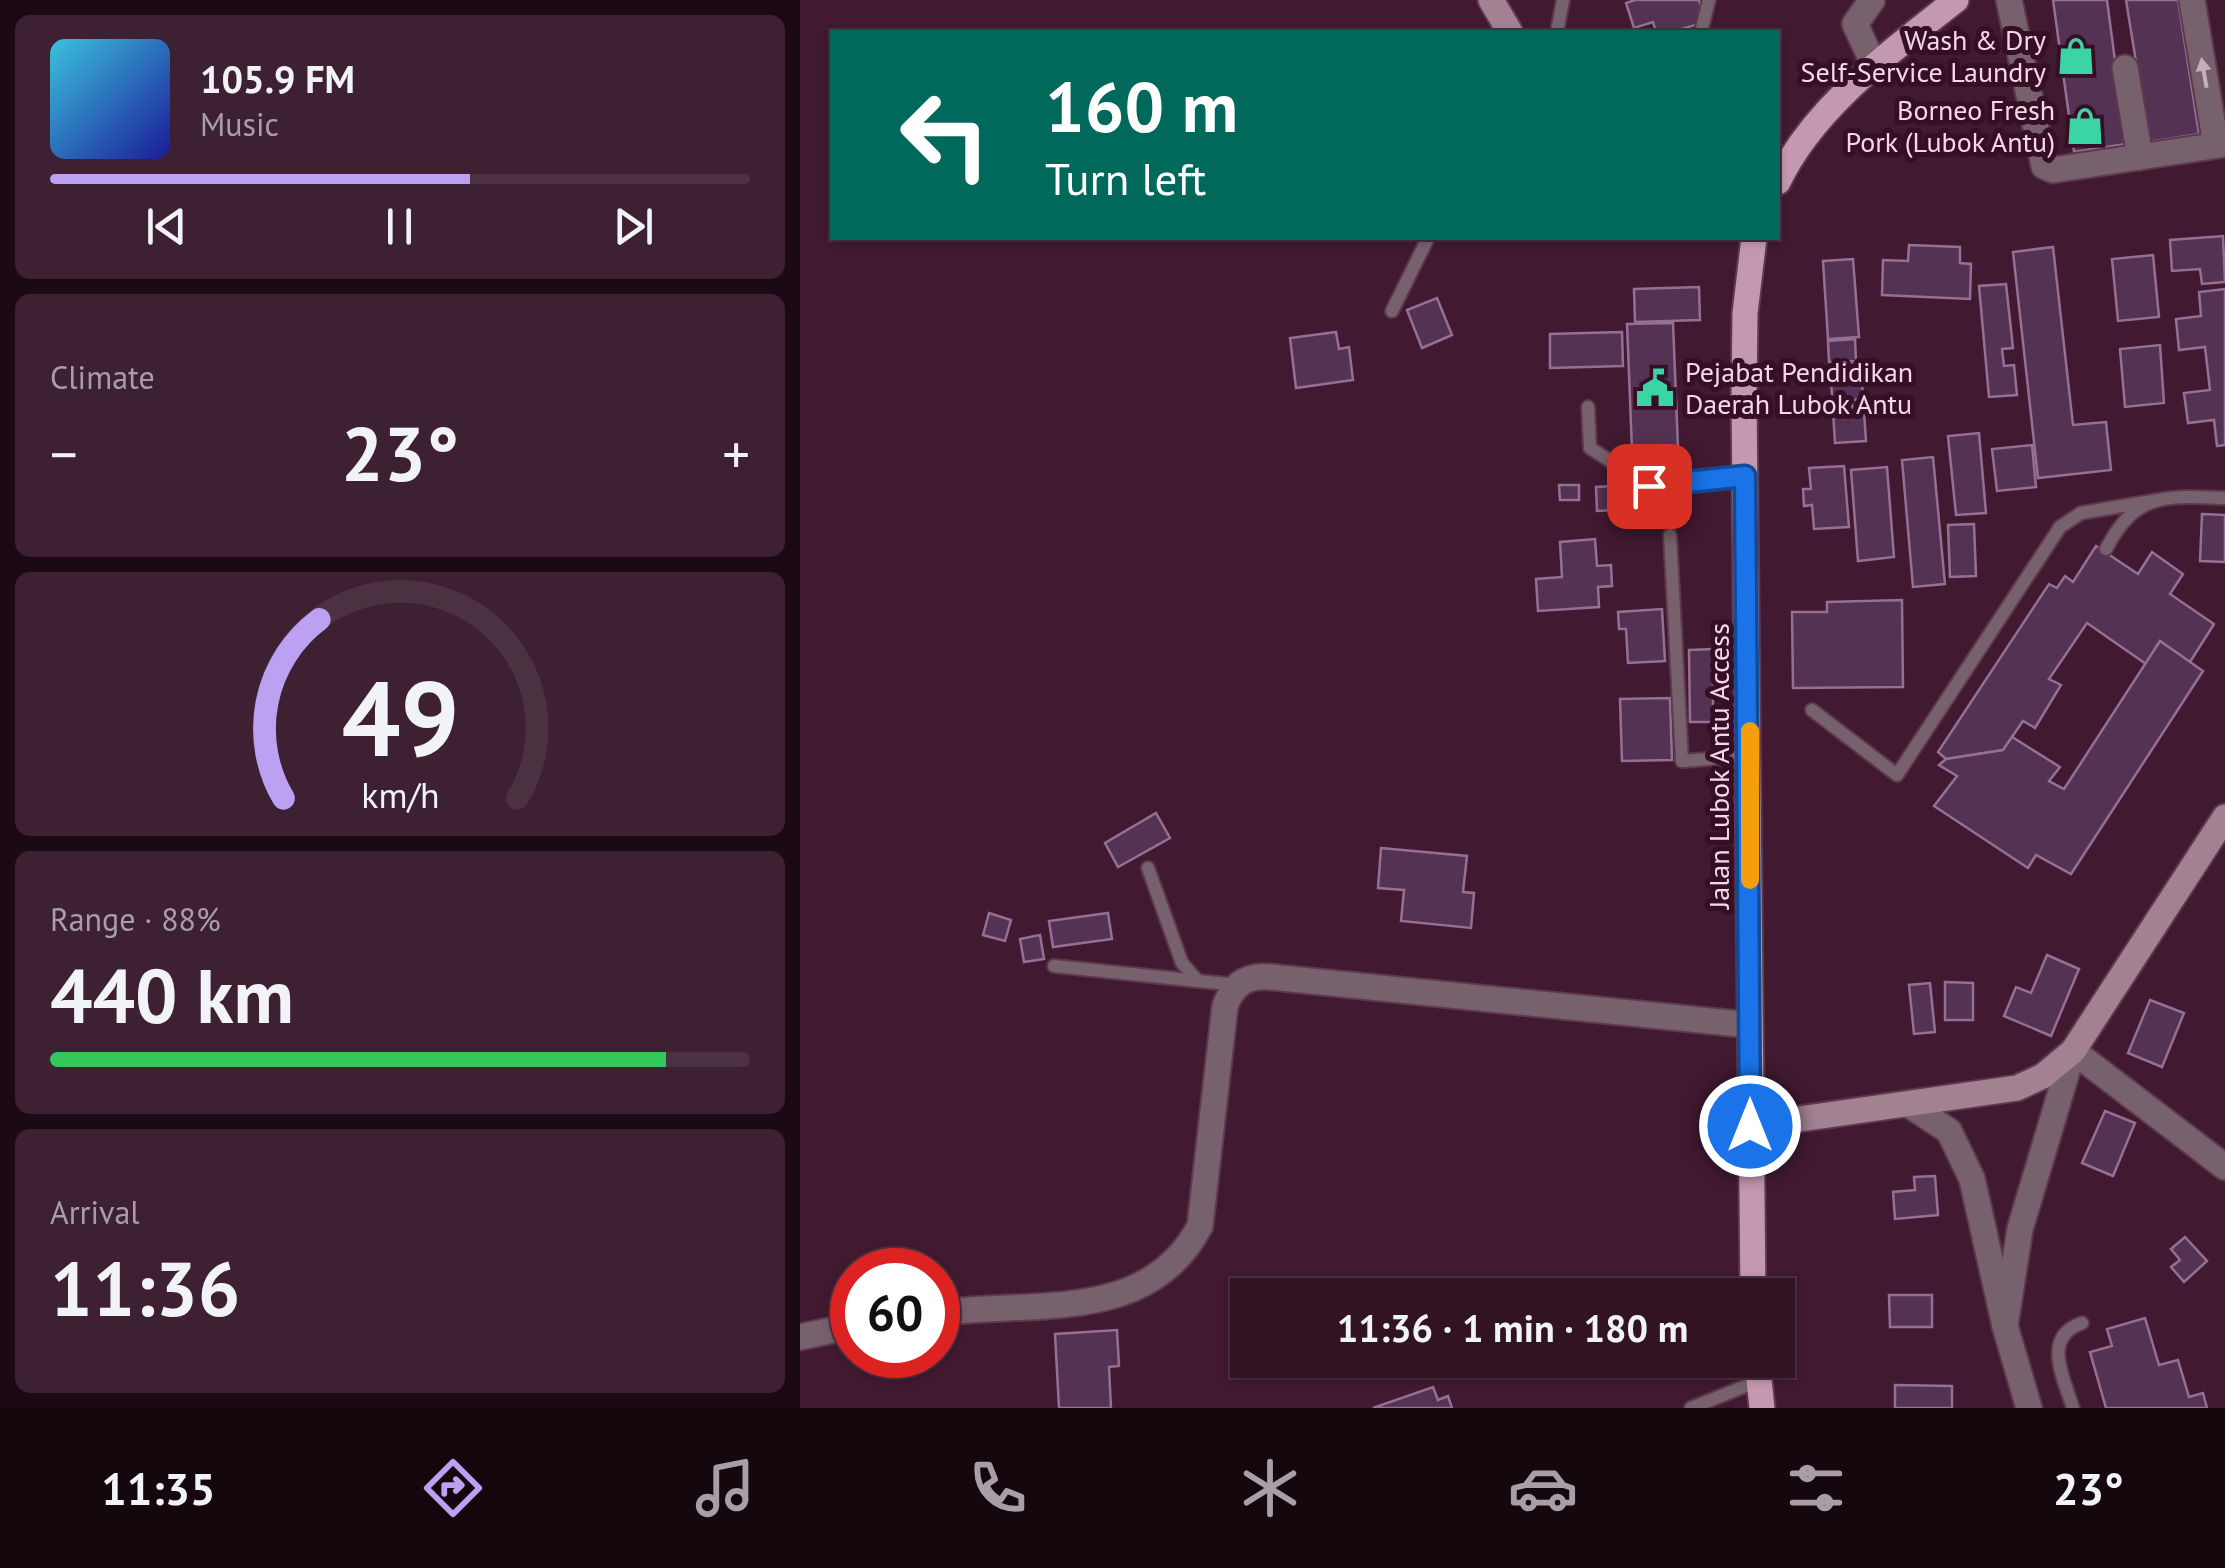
<!DOCTYPE html>
<meta charset="utf-8">
<style>
body{margin:0;font-family:"PT Sans",sans-serif;background:#3d2031;color:#f1f3f6;height:100vh;display:flex;flex-direction:column;font-size:38px;white-space:nowrap}
*{box-sizing:border-box;margin:0}
p{font-size:32px;color:#a89ea6}
.icon{flex:none;width:55px;height:55px;fill:none;stroke:currentColor;stroke-width:2;stroke-linecap:round;stroke-linejoin:round}
.map{position:relative;flex:1;overflow:hidden}
.side{display:flex;flex-direction:column;gap:15px;padding:15px;background:#1b0a14;width:800px}
.side>*{flex:none}
.hud{position:absolute;left:30px;top:30px;width:950px;height:210px;border-radius:0px;box-shadow:0 2px 8px #0004,0 0 0 2px #4c3241;background:#00695c;color:#fff;overflow:hidden}
.speed{position:absolute;left:30px;top:1248px;display:flex;gap:20px;font-size:50px;font-weight:700;text-align:center}
.speed>*{display:grid;place-content:center;width:130px;height:130px;border-radius:50%;background:#311324;box-shadow:0 2px 8px #0004,0 0 0 2px #4c3241;line-height:1}
.speed .limit{border:15px solid #d22;background:#fff;color:#111}
.pin{position:absolute;display:grid;place-items:center;width:85px;height:85px;color:#fff;margin:-42px;border-radius:20px;box-shadow:0 5px 15px #0006}
.me{position:absolute;width:110px;margin:-55px;rotate:0deg;stroke-linejoin:round;filter:drop-shadow(0 0 8px #0008)}
.turn{display:flex;align-items:center;gap:35px;height:210px;padding:0 50px;font-size:45px}
.turn .icon{width:130px;height:130px;stroke-width:2.5}
.turn b{display:block;font-size:70px;line-height:85px}
.big{font-size:75px;font-weight:700;line-height:1.1}
.side .tile{flex:1;display:flex;flex-direction:column;justify-content:center;gap:15px;min-width:0;padding:0 35px;border-radius:15px;background:#3d2031}
.side .dial{align-items:center;gap:0}
.dial svg{height:260px;overflow:visible;fill:none;stroke:#4c3241;stroke-width:7;stroke-linecap:round;text-anchor:middle}
.dial text{fill:#f1f3f6;stroke:none}
.song{display:flex;align-items:center;gap:30px}
.cover{width:120px;height:120px;border-radius:15px;background:linear-gradient(135deg,hsl(190 70% 55%),hsl(240 70% 35%))}
.played{height:10px;border-radius:5px;background:linear-gradient(90deg,#bca0f2 60%,#4c3241 60%)}
.keys{display:flex;justify-content:space-around;direction:ltr}
.heat{display:flex;justify-content:space-between;align-items:center;font-size:55px;direction:ltr}
.charge{height:15px;border-radius:8px;background:linear-gradient(90deg,#34c759 88%,#4c3241 0)}
.trip{position:absolute;left:430px;top:1278px;width:565px;height:100px;border-radius:0px;background:#311324;box-shadow:0 2px 8px #0004,0 0 0 2px #4c3241;font-weight:700;line-height:100px;text-align:center}
.menu{display:flex;height:160px;justify-content:space-around;align-items:center;background:#14080e;color:#a89ea6}
.menu .icon{width:70px;height:70px}
.menu .selected{color:#bca0f2}
.menu b{font-size:45px;color:#f1f3f6}
main{display:flex;flex:1;min-height:0}
.map>svg:first-child{display:block}
</style>
<main>
<section class="side">
<div class="tile">
<div class="song"><i class="cover"></i><div><b>105.9 FM</b><p>Music</p></div></div>
<div class="played"></div>
<div class="keys"><svg class="icon" aria-label="previous" viewBox="0 0 24 24"><path d="M18 5L8 12l10 7zM5 5v14"/></svg><svg class="icon" aria-label="pause" viewBox="0 0 24 24"><path d="M8 5v14M16 5v14"/></svg><svg class="icon" aria-label="next" viewBox="0 0 24 24"><path d="M6 5l10 7-10 7zM19 5v14"/></svg></div>
</div>
<div class="tile"><p>Climate</p>
<div class="heat"><a>−</a><b class="big">23°</b><a>+</a></div>
</div>
<div class="tile dial"><svg viewBox="0 0 100 80">
<path d="M14 69A42 42 0 1 1 86 69"/>
<path d="M14 69A42 42 0 0 1 25 14" stroke="#bca0f2"/>
<text x="50" y="56" font-size="32" font-weight="700">49</text>
<text x="50" y="72" font-size="11">km/h</text>
</svg></div>
<div class="tile"><p>Range · 88%</p><b class="big">440 km</b><div class="charge"></div></div>
<div class="tile"><p>Arrival</p><b class="big">11:36</b></div>
</section>
<div class="map">
<svg width="1425" height="1408" viewBox="0 0 1425 1408">
<rect width="100%" height="100%" fill="#411930"/>
<g fill="#543253" stroke="#957094" stroke-width="2.5">
<path d="M835,0H899L906,22L871,32H856L853,22L834,28L826,3Z"/>
<path d="M1253,0H1307L1326,144L1274,152Z"/>
<path d="M1326,0H1378L1399,134L1349,142Z"/>
<path d="M1423,236L1425,282L1402,284L1400,269L1372,271L1370,240Z"/>
<path d="M1109,245L1160,247V263L1171,264L1170,299L1082,295L1083,260L1108,261Z"/>
<path d="M1253,247L1273,425L1306,422L1311,470L1238,478L1213,252Z"/>
<path d="M1353,255L1359,317L1318,321L1312,259Z"/>
<path d="M1053,259L1059,337L1028,339L1023,261Z"/>
<path d="M1206,284L1213,348L1202,349L1204,366L1214,365L1217,395L1189,397L1179,286Z"/>
<path d="M899,287L900,320L835,322L834,289Z"/>
<path d="M1425,289V445L1417,446L1414,420L1388,423L1384,393L1410,390L1405,347L1379,350L1376,319L1401,316L1399,292Z"/>
<path d="M637,298L652,335L622,348L607,310Z"/>
<path d="M873,323L878,448L832,450L827,324Z"/>
<path d="M536,332L539,349L549,347L553,380L496,388L490,338Z"/>
<path d="M822,332L823,366L750,368V334Z"/>
<path d="M1055,339L1056,361L1029,362L1028,341Z"/>
<path d="M1360,345L1364,403L1325,407L1320,349Z"/>
<path d="M1061,363L1063,399L1052,400V412L1064,411L1066,441L1035,443L1030,365Z"/>
<path d="M1179,433L1186,513L1156,515L1148,436Z"/>
<path d="M1232,445L1236,487L1197,491L1192,449Z"/>
<path d="M1133,457L1145,584L1113,587L1102,460Z"/>
<path d="M1044,466L1049,527L1014,529L1012,505L1004,506L1003,489H1011L1009,468Z"/>
<path d="M1087,467L1094,557L1058,561L1051,470Z"/>
<path d="M759,485H779V500H760Z"/>
<path d="M834,485L835,509L797,511L796,487Z"/>
<path d="M1402,514L1425,515V562L1400,561Z"/>
<path d="M1174,524L1176,576L1150,577L1148,525Z"/>
<path d="M795,539L797,566L811,565L812,586L798,587L799,607L738,611L736,579L762,577L760,542Z"/>
<path d="M1296,546L1338,574L1352,552L1383,574L1370,594L1414,624L1390,662L1360,641L1346,664L1287,623L1249,679L1261,685L1235,728L1223,721L1203,750L1146,759L1138,752L1249,584L1257,588L1265,576L1273,582Z"/>
<path d="M1102,600L1103,687L993,688L992,612H1027V602Z"/>
<path d="M862,609L865,661L828,663L826,629H819L818,612Z"/>
<path d="M1360,641L1403,671L1271,874L1236,855L1228,868L1134,806L1157,776L1139,765L1146,759L1203,750L1212,737L1260,767L1249,781L1264,789Z"/>
<path d="M913,649V722H890L889,650Z"/>
<path d="M870,698L872,760L822,761L820,699Z"/>
<path d="M356,813L370,838L318,867L305,843Z"/>
<path d="M581,848L667,856L663,892L674,893L671,928L601,921L604,890L578,888Z"/>
<path d="M189,913L211,920L205,941L183,935Z"/>
<path d="M308,913L312,939L253,947L249,921Z"/>
<path d="M240,935L244,959L224,962L220,939Z"/>
<path d="M1247,955L1279,969L1251,1036L1204,1016L1216,987L1231,993Z"/>
<path d="M1145,982L1173,983V1020H1145Z"/>
<path d="M1130,983L1135,1032L1114,1034L1109,985Z"/>
<path d="M1350,1000L1384,1013L1362,1067L1328,1053Z"/>
<path d="M1305,1111L1335,1123L1313,1176L1282,1163Z"/>
<path d="M1135,1176L1138,1215L1095,1219L1093,1192L1115,1190L1114,1177Z"/>
<path d="M1385,1237L1407,1261L1384,1282L1371,1267L1380,1260L1371,1249Z"/>
<path d="M1089,1295H1132V1327H1090Z"/>
<path d="M1345,1318L1359,1365L1378,1360L1389,1397L1403,1393L1407,1408H1306L1290,1352L1312,1346L1307,1329Z"/>
<path d="M317,1330L319,1366L309,1367L311,1408H259L255,1334Z"/>
<path d="M1095,1385L1152,1386V1408H1095Z"/>
<path d="M633,1387L638,1400L648,1396L652,1408H573Z"/>
</g>
<g fill="none" stroke-linecap="round" stroke-linejoin="round">
<g stroke="#5e384d" stroke-width="16">
<g id="lane">
<path d="M757,32L763,0"/>
<path d="M901,32L909,0"/>
<path d="M592,311L628,238"/>
<path d="M788,407L790,448L849,486L945,475"/>
<path d="M870,535L882,761L948,756"/>
<path d="M1306,549C1336,492 1365,496 1425,498"/>
<path d="M1012,710L1097,775L1260,527L1281,513L1358,500"/>
<path d="M348,868L382,963L398,981"/>
<path d="M254,966L437,985"/>
<path d="M891,1408L958,1381"/>
<path d="M1273,1408C1264,1378 1241,1337 1282,1323"/>
</g>
</g>
<g stroke="#5e384d" stroke-width="29">
<g id="street">
<path d="M1072,0L1055,24L1074,65"/>
<path d="M1209,0L1244,166L1253,170L1425,144"/>
<path d="M1392,0L1416,145"/>
<path d="M1325,68L1340,157"/>
<path d="M1111,1106L1149,1131L1172,1179L1205,1326L1229,1408"/>
<path d="M138,1313C233,1300 348,1325 400,1226L425,1006C433,984 447,975 470,977L950,1025"/>
<path d="M1205,1326L1220,1229L1273,1051L1425,1167"/>
<path d="M0,1337L52,1326"/>
</g>
</g>
<g stroke="#5e384d" stroke-width="29">
<g id="secondary">
<path d="M691,0L710,32"/>
<path d="M950,1126L1217,1088L1243,1076L1273,1051L1425,817"/>
</g>
</g>
<g stroke="#5e384d" stroke-width="29">
<g id="primary">
<path d="M978,182C1014,106 1092,51 1156,0"/>
<path d="M953,1295L944,397L945,313L954,238"/>
<path d="M957,1360L962,1408"/>
</g>
</g>
<use href="#lane" stroke="#77616c" stroke-width="12"/>
<use href="#street" stroke="#77616c" stroke-width="25"/>
<use href="#secondary" stroke="#a28191" stroke-width="25"/>
<use href="#primary" stroke="#c498ae" stroke-width="25"/>
</g>
<defs><path id="oneway-solid" d="M-6-.8H1V-3.2L6.5 0L1 3.2V.8H-6Z" transform="scale(2.5)"/></defs>
<use fill="#c8aebb" href="#oneway-solid" transform="translate(1404 73) rotate(-100)"/>
<g fill="none" stroke-linecap="round" stroke-linejoin="round">
<g stroke="#114b97" stroke-width="25">
<path id="route" d="M849,486L945,476L950,1126"/>
</g>
<use href="#route" stroke="#1a73e8" stroke-width="18"/>
<path stroke="#f59e0b" stroke-width="18" d="M950,731V880"/>
</g>
<defs>
<g id="shop-bare" transform="scale(3)"><path d="M-5-2.5h2.3a2.7 3.5 0 0 1 5.4 0H5L5.5 6h-11ZM-1.5-2.5h3a1.5 2.3 0 0 0-3 0Z" fill="#3bd4a4" stroke="#360f26" stroke-width="2.5" paint-order="stroke"/></g>
<g id="civic-bare" transform="scale(3)"><path d="M-.6-6.5H3V-4.5H.6V-3L4-1V1h2V6H-6V1h2V-1L-.6-3ZM-1.2 2.5V6h2.4V2.5Z" fill="#3bd4a4" stroke="#360f26" stroke-width="2.5" paint-order="stroke"/></g>
</defs>
<g fill-rule="evenodd">
<use href="#shop-bare" x="1276" y="56"/>
<use href="#shop-bare" x="1285" y="126"/>
<use href="#civic-bare" x="855" y="388"/>
</g>
<g text-anchor="middle" stroke-width="10" stroke-linejoin="round" paint-order="stroke">
<g font-size="28" fill="#f4d8e5" stroke="#360f26" text-anchor="end">
<text x="1246" y="50">Wash &amp; Dry<tspan x="1246" dy="32">Self-Service Laundry</tspan></text>
<text x="1255" y="120">Borneo Fresh<tspan x="1255" dy="32">Pork (Lubok Antu)</tspan></text>
<text x="885" y="382" text-anchor="start">Pejabat Pendidikan<tspan x="885" dy="32">Daerah Lubok Antu</tspan></text>
</g>
<g font-size="28" fill="#f4d8e5" stroke="#360f26">
<text transform="translate(919 766) rotate(-90)" y="10">Jalan Lubok Antu Access</text>
</g>
</g>
</svg>
<div class="speed"><div class="limit">60</div></div>
<div class="pin" style="left:849px;top:486px;background:#d93025"><svg class="icon" aria-label="arrive" viewBox="0 0 24 24"><path d="M6 21V4h12l-3 4 3 4H6"/></svg></div>
<svg class="me" style="left:950px;top:1126px" viewBox="-20 -20 40 40"><circle r="17" fill="#1a73e8" stroke="#fff" stroke-width="3"/><path d="M0-11L8 9 0 5-8 9z" fill="#fff"/></svg>
<div class="trip">11:36 · 1 min · 180 m</div>
<div class="hud">
<div class="turn"><svg class="icon" aria-label="left" viewBox="0 0 24 24"><path d="M17 20v-9H6M10 6l-5 5 5 5"/></svg><div><b>160 m</b>Turn left</div></div>
</div>
</div>
</main>
<nav class="menu">
<b>11:35</b>
<svg class="icon selected" aria-label="directions" viewBox="0 0 24 24"><path d="M12 3l9 9-9 9-9-9zM9 14v-3h6M13 9l2 2-2 2"/></svg>
<svg class="icon" aria-label="music" viewBox="0 0 24 24"><path d="M9 18V5l10-2v13"/><circle cx="6" cy="18" r="3"/><circle cx="16" cy="16" r="3"/></svg>
<svg class="icon" aria-label="phone" viewBox="0 0 24 24"><path d="M5 4h4l2 5-3 2q2 4 5 5l2-3 5 2v4C11 20 4 13 5 4z"/></svg>
<svg class="icon" aria-label="climate" viewBox="0 0 24 24"><path d="M12 3v18M4 7l16 10M4 17L20 7"/></svg>
<svg class="icon" aria-label="car" viewBox="0 0 24 24"><path d="M5 17H2v-5l4-1 3-4h7l3 4 3 1v5h-3M9 17h6M6 11h13"/><circle cx="7" cy="17" r="2"/><circle cx="17" cy="17" r="2"/></svg>
<svg class="icon" aria-label="filters" viewBox="0 0 24 24"><path d="M4 7h16M4 17h16"/><circle cx="9" cy="7" r="2"/><circle cx="15" cy="17" r="2"/></svg>
<b>23°</b>
</nav>
